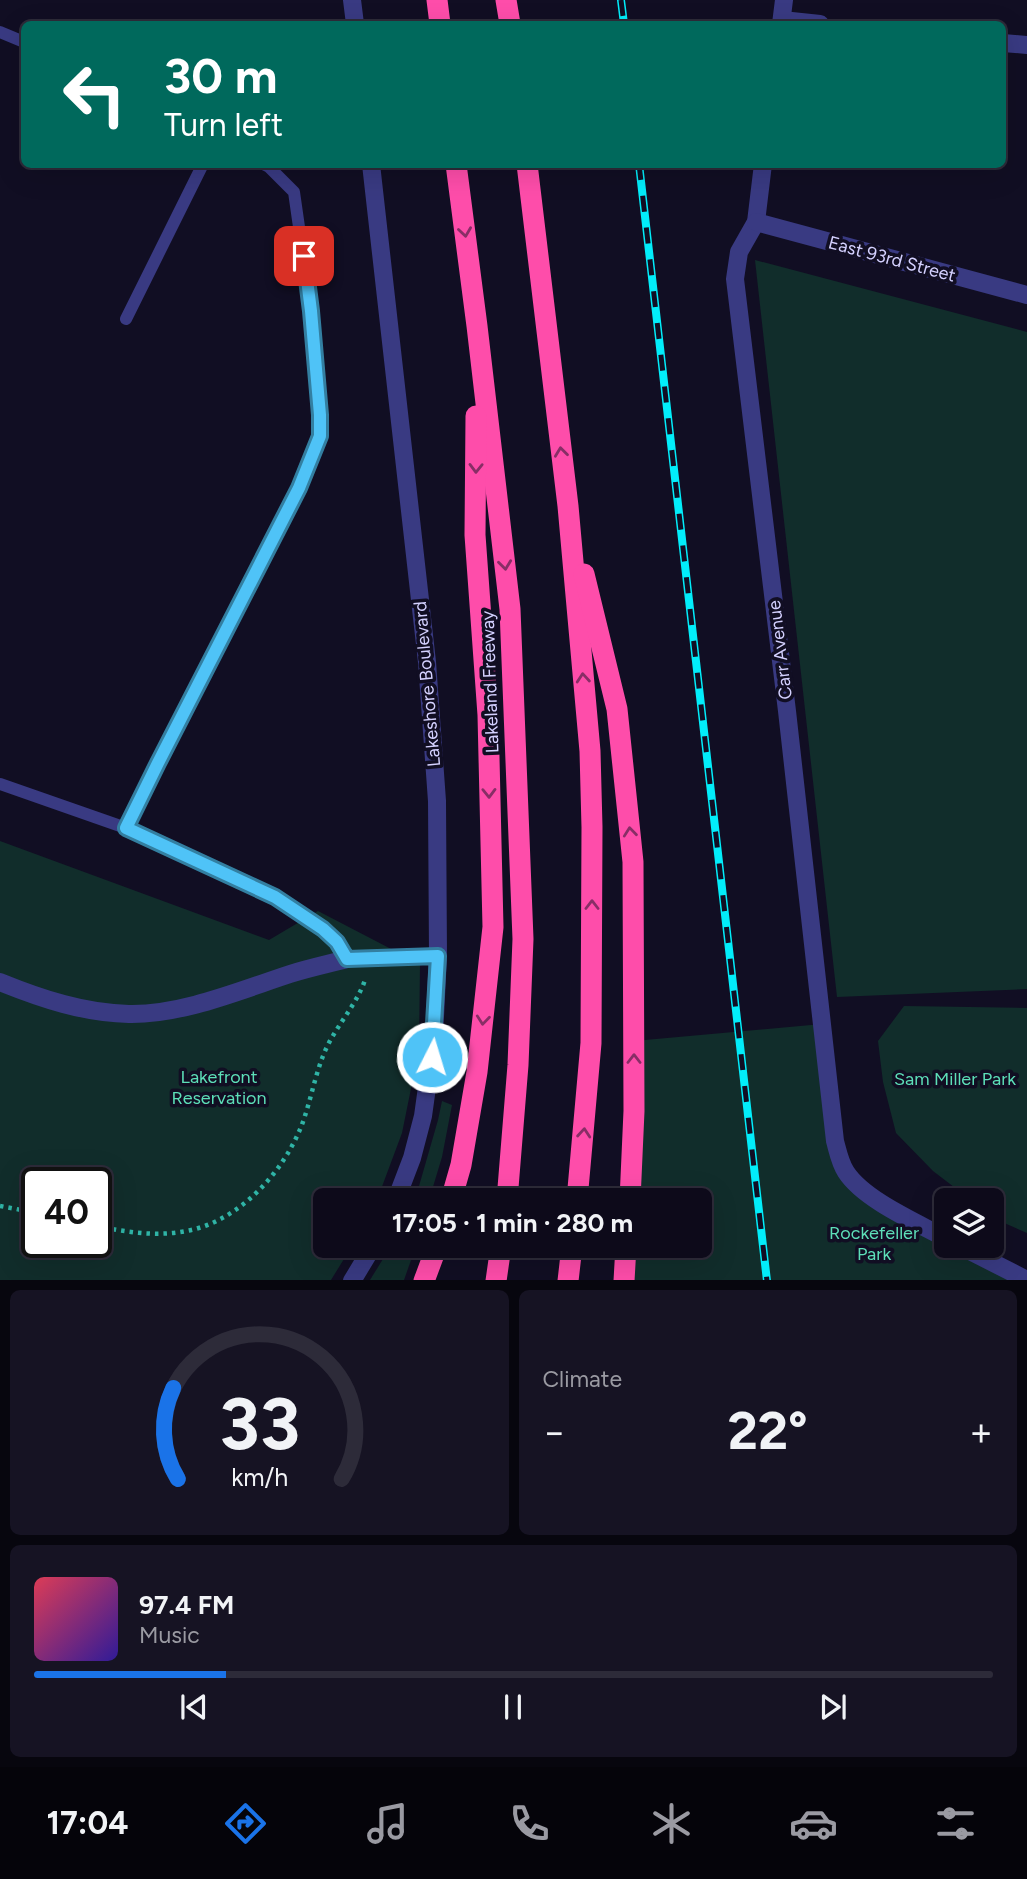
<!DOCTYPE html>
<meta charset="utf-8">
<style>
body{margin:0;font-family:Figtree,sans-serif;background:#161323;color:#f1f3f6;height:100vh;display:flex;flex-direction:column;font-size:26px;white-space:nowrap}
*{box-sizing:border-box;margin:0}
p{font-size:23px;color:#9a9aa2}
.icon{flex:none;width:38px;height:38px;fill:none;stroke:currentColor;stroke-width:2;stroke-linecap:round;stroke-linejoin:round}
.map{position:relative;height:1280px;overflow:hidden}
.side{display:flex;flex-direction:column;gap:10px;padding:10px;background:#07060e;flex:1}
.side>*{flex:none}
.banner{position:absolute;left:21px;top:21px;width:985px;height:147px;border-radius:10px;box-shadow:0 7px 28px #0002,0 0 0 2px #2d2b39;background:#00695c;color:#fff;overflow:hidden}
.controls{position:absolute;left:934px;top:1188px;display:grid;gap:14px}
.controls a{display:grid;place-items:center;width:70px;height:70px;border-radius:10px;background:#0d0a1a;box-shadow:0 7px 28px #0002,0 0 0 2px #2d2b39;font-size:35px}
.speed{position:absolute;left:21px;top:1167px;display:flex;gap:14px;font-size:35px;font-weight:700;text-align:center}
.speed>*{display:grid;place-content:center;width:91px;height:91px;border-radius:50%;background:#0d0a1a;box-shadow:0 7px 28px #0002,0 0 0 2px #2d2b39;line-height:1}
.speed .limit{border:4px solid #111;border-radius:10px;background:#fff;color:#111}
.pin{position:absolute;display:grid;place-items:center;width:60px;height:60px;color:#fff;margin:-30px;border-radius:14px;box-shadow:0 4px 10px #0006}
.me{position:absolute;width:77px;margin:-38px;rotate:5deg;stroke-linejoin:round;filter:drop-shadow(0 0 5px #0008)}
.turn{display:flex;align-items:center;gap:24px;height:147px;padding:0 28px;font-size:32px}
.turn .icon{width:91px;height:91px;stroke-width:2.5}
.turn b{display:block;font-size:49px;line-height:60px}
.big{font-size:52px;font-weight:700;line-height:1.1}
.side .tile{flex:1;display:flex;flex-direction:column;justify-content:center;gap:10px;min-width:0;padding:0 24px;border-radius:10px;background:#161323}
.side .dial{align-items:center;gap:0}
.dial svg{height:182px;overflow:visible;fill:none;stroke:#2d2b39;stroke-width:7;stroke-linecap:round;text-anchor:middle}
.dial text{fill:#f1f3f6;stroke:none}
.song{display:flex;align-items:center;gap:21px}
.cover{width:84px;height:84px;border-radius:10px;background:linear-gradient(135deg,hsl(350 70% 55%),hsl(250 70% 35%))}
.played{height:7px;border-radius:4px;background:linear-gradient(90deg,#1a73e8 20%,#2d2b39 20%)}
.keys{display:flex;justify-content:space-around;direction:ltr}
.heat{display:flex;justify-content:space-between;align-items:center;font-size:38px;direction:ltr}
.side .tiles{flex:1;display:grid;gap:10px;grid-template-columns:1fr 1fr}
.tile:last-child{grid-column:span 2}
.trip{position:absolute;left:313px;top:1188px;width:399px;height:70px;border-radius:10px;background:#0d0a1a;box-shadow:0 7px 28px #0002,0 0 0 2px #2d2b39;font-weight:700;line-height:70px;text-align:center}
.menu{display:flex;height:112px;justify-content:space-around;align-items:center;background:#05040a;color:#9a9aa2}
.menu .icon{width:49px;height:49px}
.menu .on{color:#1a73e8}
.menu b{font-size:32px;color:#f1f3f6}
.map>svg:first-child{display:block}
</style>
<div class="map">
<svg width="1027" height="1281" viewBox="0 0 1027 1281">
<rect width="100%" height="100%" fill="#110e23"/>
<g fill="#112d2b" fill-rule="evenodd">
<path d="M755,260L1027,332V989L837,997Z"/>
<path d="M0,841L269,940L318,911L420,964L419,1049L402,1133L377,1200H326V1246H352L331,1280H0ZM37,1183H96V1242H37Z"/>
<path d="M904,1006L1027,1008V1233L995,1219L992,1217V1200H971L933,1171L896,1133L883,1082L878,1041Z"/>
<path d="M822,1024L847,1174L960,1246L1027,1281H624L626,1246H700V1200H630L634,1041Z"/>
<path d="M442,1101L452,1105L442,1157L429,1200H415L438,1120Z"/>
<path d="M391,1246H416L404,1280H370Z"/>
</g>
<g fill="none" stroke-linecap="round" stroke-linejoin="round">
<g stroke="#2fb4a6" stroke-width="4.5" stroke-dasharray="3.5 5" stroke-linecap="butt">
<path d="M0,1206L37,1213"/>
<path d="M96,1226C126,1232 156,1237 186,1231C238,1222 282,1174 301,1127C310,1104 314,1079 323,1056C334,1027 357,1006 366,977"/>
</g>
<g stroke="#393a82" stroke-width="12">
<path d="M0,32L24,42"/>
<path d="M126,319L203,164"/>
<path d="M0,784L126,828L275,897L323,929L337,942L347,959L438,956"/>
<path d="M126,828L157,763L300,488L320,436V415L311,311L294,192L269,167L263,164"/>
</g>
<g stroke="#393a82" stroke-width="18">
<path d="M782,20L820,24"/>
<path d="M781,24L784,0"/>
<path d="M1003,43L1027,45"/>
<path d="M763,164L756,222L739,252L735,279L787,711L835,1141C838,1152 840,1163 846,1172C864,1200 918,1223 947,1239"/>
<path d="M756,222L1027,295"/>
<path d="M0,982C42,999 84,1013 129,1014C182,1015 241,990 290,974C309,968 328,964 347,959"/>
<path d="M960,1246L1027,1280"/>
</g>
<g stroke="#393a82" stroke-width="18">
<path d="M352,0L355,24"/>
<path d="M371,164L427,662L437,801L438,956L434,1037L423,1116L412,1158L396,1200"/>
<path d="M352,1281L373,1246"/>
</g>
<g stroke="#fe4daa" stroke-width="21">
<path d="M437,0L440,24"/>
<path d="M506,0L510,24"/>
<path d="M456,164L477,326L510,609L523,939L518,1065L507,1200"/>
<path d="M527,164L568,506L590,751L592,827L591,1043L577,1200"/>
<path d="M584,574L617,709L633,862L634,1111L630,1200"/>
<path d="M451,1200L461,1165L477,1072L493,927L488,715L475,535L476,416"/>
<path d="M424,1281L437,1246"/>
<path d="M496,1281L501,1246"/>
<path d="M568,1281L572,1246"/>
<path d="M624,1281L626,1246"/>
</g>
<g stroke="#02edfa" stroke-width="8">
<g id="rail">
<path d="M621,0L624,24"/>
<path d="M639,164L767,1281"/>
</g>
</g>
<use href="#rail" stroke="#110e23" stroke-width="5" stroke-dasharray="16" stroke-linecap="butt"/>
</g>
<defs><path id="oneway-chevron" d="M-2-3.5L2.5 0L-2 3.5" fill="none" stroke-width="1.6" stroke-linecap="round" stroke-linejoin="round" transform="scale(1.75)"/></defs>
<g stroke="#882e66">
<use href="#oneway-chevron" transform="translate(465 232) rotate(82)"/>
<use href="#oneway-chevron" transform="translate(561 452) rotate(-97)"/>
<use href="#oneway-chevron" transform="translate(476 468) rotate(91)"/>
<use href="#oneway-chevron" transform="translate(505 565) rotate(83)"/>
<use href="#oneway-chevron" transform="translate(583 678) rotate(-95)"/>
<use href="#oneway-chevron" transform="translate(489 793) rotate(89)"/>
<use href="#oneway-chevron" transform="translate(630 832) rotate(-96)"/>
<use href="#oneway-chevron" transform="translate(592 905) rotate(-90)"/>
<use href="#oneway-chevron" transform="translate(483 1020) rotate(96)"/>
<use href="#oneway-chevron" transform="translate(634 1059) rotate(-90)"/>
<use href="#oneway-chevron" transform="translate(584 1133) rotate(-85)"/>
</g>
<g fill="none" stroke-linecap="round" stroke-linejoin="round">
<g stroke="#337fa1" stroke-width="18">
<path id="route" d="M304,256L311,311L320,415V436L299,488L158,763L126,828L275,897L323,929L337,942L347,959L438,956L432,1057"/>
</g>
<use href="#route" stroke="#4fc3f7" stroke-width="12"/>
</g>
<g text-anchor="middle" stroke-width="7" stroke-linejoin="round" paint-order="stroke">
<g font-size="18" fill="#d4d1ff" stroke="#110e23">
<text transform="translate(892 259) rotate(15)" y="6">East 93rd Street</text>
<text transform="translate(780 650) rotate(-97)" y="6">Carr Avenue</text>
<text transform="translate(490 682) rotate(-92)" y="6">Lakeland Freeway</text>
<text transform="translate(427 684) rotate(-95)" y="6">Lakeshore Boulevard</text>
</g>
<g font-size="18" fill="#5ddfb8" stroke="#110e23">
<text x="219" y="1083">Lakefront<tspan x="219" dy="21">Reservation</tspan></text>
<text x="955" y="1085">Sam Miller Park</text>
<text x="874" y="1239">Rockefeller<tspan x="874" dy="21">Park</tspan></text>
</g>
</g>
</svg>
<div class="controls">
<a><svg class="icon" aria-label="layers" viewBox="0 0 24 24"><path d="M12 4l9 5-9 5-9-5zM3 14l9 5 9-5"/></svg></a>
</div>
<div class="speed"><div class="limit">40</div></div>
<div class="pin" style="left:304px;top:256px;background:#d93025"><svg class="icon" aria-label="arrive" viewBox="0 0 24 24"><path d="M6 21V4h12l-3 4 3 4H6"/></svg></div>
<svg class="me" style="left:432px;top:1057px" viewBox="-20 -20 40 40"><circle r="17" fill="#4fc3f7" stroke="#fff" stroke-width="3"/><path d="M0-11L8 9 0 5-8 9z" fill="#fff"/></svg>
<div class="trip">17:05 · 1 min · 280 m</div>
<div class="banner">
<div class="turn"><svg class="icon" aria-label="left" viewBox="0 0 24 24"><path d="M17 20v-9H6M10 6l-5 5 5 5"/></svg><div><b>30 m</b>Turn left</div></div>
</div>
</div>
<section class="side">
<div class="tiles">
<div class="tile dial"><svg viewBox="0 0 100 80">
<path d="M14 69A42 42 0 1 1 86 69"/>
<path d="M14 69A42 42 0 0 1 12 29" stroke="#1a73e8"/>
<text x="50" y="56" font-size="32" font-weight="700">33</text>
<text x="50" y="72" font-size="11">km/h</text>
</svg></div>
<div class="tile"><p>Climate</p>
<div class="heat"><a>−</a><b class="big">22°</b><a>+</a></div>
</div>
<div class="tile">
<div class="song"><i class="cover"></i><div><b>97.4 FM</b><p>Music</p></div></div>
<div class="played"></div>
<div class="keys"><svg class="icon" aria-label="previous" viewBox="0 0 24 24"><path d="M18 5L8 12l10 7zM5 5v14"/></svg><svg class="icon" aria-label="pause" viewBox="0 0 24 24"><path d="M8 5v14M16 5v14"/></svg><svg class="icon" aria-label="next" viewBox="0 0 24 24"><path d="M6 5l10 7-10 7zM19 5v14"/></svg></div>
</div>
</div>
</section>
<nav class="menu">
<b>17:04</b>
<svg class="icon on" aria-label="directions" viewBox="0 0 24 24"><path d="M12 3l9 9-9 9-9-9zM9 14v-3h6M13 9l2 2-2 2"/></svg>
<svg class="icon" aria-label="music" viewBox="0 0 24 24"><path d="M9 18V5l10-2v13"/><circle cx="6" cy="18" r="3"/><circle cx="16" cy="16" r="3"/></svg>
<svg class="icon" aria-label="phone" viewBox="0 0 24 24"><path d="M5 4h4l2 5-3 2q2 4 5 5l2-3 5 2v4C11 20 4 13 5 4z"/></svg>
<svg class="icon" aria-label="climate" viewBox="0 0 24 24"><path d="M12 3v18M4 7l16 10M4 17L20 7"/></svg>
<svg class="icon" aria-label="car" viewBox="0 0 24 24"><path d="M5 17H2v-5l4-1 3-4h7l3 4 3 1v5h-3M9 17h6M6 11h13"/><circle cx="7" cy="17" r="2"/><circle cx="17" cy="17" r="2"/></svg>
<svg class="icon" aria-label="filters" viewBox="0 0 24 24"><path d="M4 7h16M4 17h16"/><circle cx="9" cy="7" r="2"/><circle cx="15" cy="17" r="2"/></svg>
</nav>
